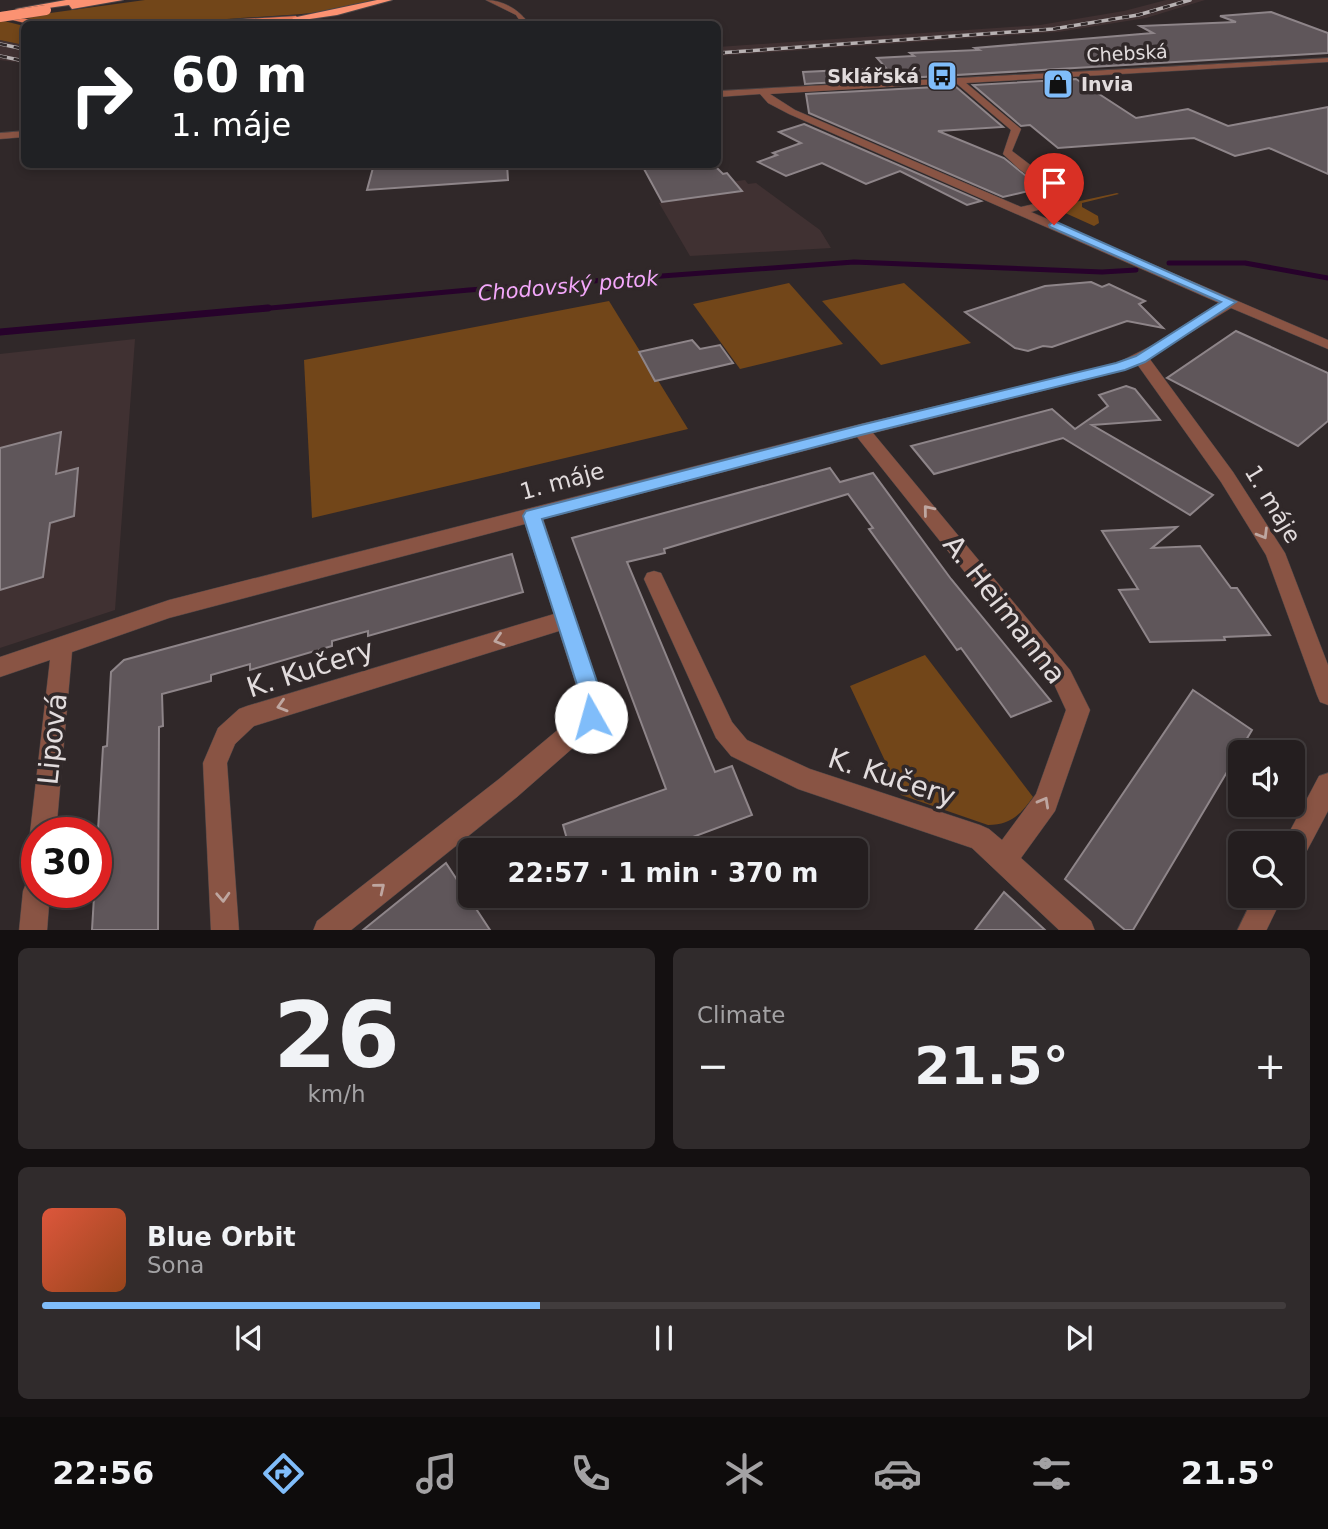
<!DOCTYPE html>
<meta charset="utf-8">
<style>
body{margin:0;font-family:"DejaVu Sans",sans-serif;background:#302b2c;color:#f1f3f6;height:100vh;display:flex;flex-direction:column;font-size:26px;white-space:nowrap}
*{box-sizing:border-box;margin:0}
p{font-size:23px;color:#a3a2a4}
.icon{flex:none;width:38px;height:38px;fill:none;stroke:currentColor;stroke-width:2;stroke-linecap:round;stroke-linejoin:round}
.map{position:relative;height:930px;overflow:hidden}
.sheet{display:flex;flex-direction:column;gap:18px;padding:18px;background:#141011;flex:1}
.sheet>*{flex:none}
.guide{position:absolute;left:21px;top:21px;width:700px;height:147px;border-radius:10px;box-shadow:0 4px 10px #0003,0 0 0 2px #413c3d;background:#202124;color:#fff;overflow:hidden}
.controls{position:absolute;left:1228px;top:740px;display:grid;gap:14px}
.controls a{display:grid;place-items:center;width:77px;height:77px;border-radius:10px;background:#241e1f;box-shadow:0 4px 10px #0003,0 0 0 2px #413c3d;font-size:35px}
.speed{position:absolute;left:21px;top:817px;display:flex;gap:14px;font-size:35px;font-weight:700;text-align:center}
.speed>*{display:grid;place-content:center;width:91px;height:91px;border-radius:50%;background:#241e1f;box-shadow:0 4px 10px #0003,0 0 0 2px #413c3d;line-height:1}
.speed .limit{border:10px solid #d22;background:#fff;color:#111}
.pin{position:absolute;display:grid;place-items:center;width:60px;height:60px;color:#fff;margin:-72px -30px;border-radius:50% 50% 50% 0;rotate:-45deg;box-shadow:0 0 7px #0007}
.pin .icon{rotate:45deg}
.me{position:absolute;width:77px;margin:-38px;rotate:353deg;stroke-linejoin:round;filter:drop-shadow(0 0 5px #0008)}
.turn{display:flex;align-items:center;gap:24px;height:147px;padding:0 35px;font-size:32px}
.turn .icon{width:91px;height:91px;stroke-width:2.5}
.turn b{display:block;font-size:49px;line-height:60px}
.big{font-size:52px;font-weight:700;line-height:1.1}
.sheet .tile{flex:1;display:flex;flex-direction:column;justify-content:center;gap:10px;min-width:0;padding:0 24px;border-radius:10px;background:#302b2c}
.sheet .dial{align-items:center;gap:0}
.dial b{font-size:91px;line-height:1}
.song{display:flex;align-items:center;gap:21px}
.cover{width:84px;height:84px;border-radius:10px;background:linear-gradient(135deg,hsl(10 70% 55%),hsl(20 70% 35%))}
.played{height:7px;border-radius:4px;background:linear-gradient(90deg,#80bdfa 40%,#413c3d 40%)}
.keys{display:flex;justify-content:space-around;direction:ltr}
.heat{display:flex;justify-content:space-between;align-items:center;font-size:38px;direction:ltr}
.sheet .tiles{flex:1;display:grid;gap:18px;grid-template-columns:1fr 1fr}
.tile:last-child{grid-column:span 2}
.trip{position:absolute;left:458px;top:838px;width:410px;height:70px;border-radius:10px;background:#241e1f;box-shadow:0 4px 10px #0003,0 0 0 2px #413c3d;font-weight:700;line-height:70px;text-align:center}
.dock{display:flex;height:112px;justify-content:space-around;align-items:center;background:#0e0c0c;color:#a3a2a4}
.dock .icon{width:49px;height:49px}
.dock .active{color:#80bdfa}
.dock b{font-size:32px;color:#f1f3f6}
.map>svg:first-child{display:block}
</style>
<div class="map">
<svg width="1328" height="931" viewBox="0 0 1328 931">
<rect width="100%" height="100%" fill="#302829"/>
<g fill="#403132">
<path d="M1166,0H1205L1146,18L1058,32L718,56V47L1040,25L1124,11Z"/>
<path d="M0,40L24,45V63L0,60Z"/>
<path d="M745,180L748,184L756,183L820,230L831,248L690,256L659,203L662,202L657,192Z"/>
<path d="M135,339L115,610L0,648V354Z"/>
</g>
<g fill="#724619">
<path d="M145,0H372C330,15 284,15 240,18C168,23 92,33 21,17Z"/>
<path d="M0,20L24,26V45L0,40Z"/>
<path d="M789,283L843,344L740,369L693,304Z"/>
<path d="M904,283L971,343L881,365L822,301Z"/>
<path d="M609,301L688,429L312,518L304,360Z"/>
<path d="M925,655L1033,797C1021,814 1011,825 988,825L901,795L850,686Z"/>
</g>
<path fill="#764919" d="M1117,193L1119,194L1082,203V207L1098,216L1099,223L1094,226L1052,207Z"/>
<g fill="none" stroke-linecap="round" stroke-linejoin="round">
<g stroke="#27022b" stroke-width="5">
<path d="M1169,263H1245L1328,278"/>
<path d="M248,310L469,290L854,262L1102,272L1136,270"/>
</g>
<path stroke="#27022b" stroke-width="7" d="M0,332L268,308"/>
</g>
<g fill="#5f565a" stroke="#8e8589" stroke-width="2">
<path d="M1271,12L1328,33V53L805,84L803,72L886,68L877,58L914,56L910,53L979,50L975,48L1153,33L1140,26L1236,22L1220,16Z"/>
<path d="M1076,79L1136,118L1188,109L1228,126L1328,107V174L1269,148L1235,156L1194,138L1058,148L1030,125L1021,126L973,85Z"/>
<path d="M955,86L1003,127L938,131L1004,158L1041,188L1003,197L809,113L806,94Z"/>
<path d="M804,124L981,201L967,205L900,171L866,184L822,163L786,176L758,162L777,155L773,153L801,143L779,132Z"/>
<path d="M374,164H507L508,180L367,190Z"/>
<path d="M669,164H713L723,174L727,173L742,191L662,202L644,169Z"/>
<path d="M1091,282L1102,287L1109,284L1145,301L1139,304L1163,328L1127,321L1052,347L1043,346L1028,351L1015,348L965,312L1045,286Z"/>
<path d="M1236,331L1328,373V421L1298,446L1167,378Z"/>
<path d="M692,340L700,349L720,345L733,363L655,381L639,352Z"/>
<path d="M1126,386L1135,389L1160,420L1092,425L1213,495L1190,515L1063,438L934,474L911,446L1052,409L1075,429L1108,406L1099,395Z"/>
<path d="M61,432L56,474L78,468L74,516L50,523L43,577L0,590V448Z"/>
<path d="M830,468L840,482L873,473L951,579L1051,701L1011,717L961,648L957,650L869,529L873,528L848,494L664,549L665,553L627,562L715,772L732,766L752,815L658,850H570L563,825L666,789L572,538Z"/>
<path d="M1177,527L1152,548L1200,546L1231,588H1237L1270,635L1224,637L1225,640L1150,642L1119,590L1138,589L1102,531Z"/>
<path d="M512,554L523,592L368,636V631L332,641V646L250,670V664L211,675V681L162,694L163,726L159,727L158,930H92L103,747L107,746L111,672L124,660Z"/>
<path d="M1193,690L1252,730L1133,930H1125L1065,879Z"/>
<path d="M446,863L490,930H363Z"/>
<path d="M1004,892L1045,930H975Z"/>
</g>
<g fill="none" stroke-linecap="round" stroke-linejoin="round">
<g stroke="#4c4546" stroke-width="1">
<g id="minor">
<path d="M486,0C503,0 520,10 529,24H522L516,15Z"/>
<path d="M296,16L309,24H301L292,18Z"/>
<path d="M1328,58V62L966,83L1021,129L1012,151L1075,199L1031,212L1328,340V349L1231,308L1149,358L1233,472L1285,553L1328,665V705L1320,702L1317,695L1266,555L1221,482L1137,364L1125,370L873,433L1070,670L1090,710L1055,811L1021,858L1091,921L1095,931H1060L972,848L798,789L731,756L716,738L644,579L647,573L654,571L661,573L732,722L747,740L810,769L980,825L989,829L1002,840L1036,794L1066,710L1054,684L857,437L543,519L600,691L603,717L599,725L517,797L350,931H313L317,921L499,779L579,712L578,691L559,631L254,726L235,744L227,763L239,931H211L203,763L218,728L239,709L247,706L554,614L525,524L169,618L72,652L56,833H37V843L34,842L30,833L50,660L0,677V657L169,600L861,424L1115,364L1153,345L1219,303L789,114L768,103L760,94L718,97V91ZM956,83L1011,130L1003,154L1019,169L1060,198L1021,207L795,110L770,94Z"/>
<path d="M24,131V137L0,139V133Z"/>
<path d="M1328,773V811L1302,860L1293,864V844H1283L1319,776Z"/>
<path d="M37,878V892H50L47,931H19L23,891L27,881Z"/>
<path d="M1254,896H1283L1266,931H1237Z"/>
</g>
</g>
<g stroke="#4c4546" stroke-width="1">
<g id="major">
<path d="M0,13L39,22L40,24H29L0,17Z"/>
<path d="M296,16L299,20L186,24L190,22Z"/>
</g>
</g>
<g stroke="#4c4546" stroke-width="2">
<g id="highway">
<path d="M66,0H123L72,9L69,5L20,12L16,9Z"/>
<path d="M377,0H392L337,15L296,21L292,18Z"/>
</g>
</g>
<use href="#minor" fill="#895444" fill-rule="evenodd"/>
<use href="#major" fill="#e67957" fill-rule="evenodd"/>
<use href="#highway" fill="#fb9272" fill-rule="evenodd"/>
<g stroke="#b8b2b3" stroke-width="3.5">
<g id="rail">
<path d="M0,44L24,49"/>
<path d="M718,53L1053,29L1138,15L1190,0"/>
<path d="M0,56L24,61"/>
</g>
</g>
<use href="#rail" stroke="#302829" stroke-width="2.5" stroke-dasharray="7" stroke-linecap="butt"/>
<g stroke="#4c4546" stroke-width="10" stroke-linecap="butt">
<path id="highway-bridge" d="M0,17L46,10"/>
</g>
<use href="#highway-bridge" stroke="#fb9272" stroke-width="10"/>
</g>
<defs><path id="oneway-chevron" d="M-2-3.5L2.5 0L-2 3.5" fill="none" stroke-width="1.6" stroke-linecap="round" stroke-linejoin="round" transform="scale(1.75)"/></defs>
<g stroke="#bea6a0">
<use href="#oneway-chevron" transform="translate(928 510) rotate(-129)"/>
<use href="#oneway-chevron" transform="translate(1263 534) rotate(59)"/>
<use href="#oneway-chevron" transform="translate(499 640) rotate(163)"/>
<use href="#oneway-chevron" transform="translate(282 706) rotate(163)"/>
<use href="#oneway-chevron" transform="translate(1044 802) rotate(-61)"/>
<use href="#oneway-chevron" transform="translate(380 888) rotate(-39)"/>
<use href="#oneway-chevron" transform="translate(223 897) rotate(87)"/>
</g>
<path fill="#80bdfa" stroke="#537ba2" stroke-width="2" d="M1054,221L1236,302L1145,362L1125,370L861,435L542,519L600,691L601,717L598,724L591,727L583,724L580,717L579,691L523,516L526,511L861,425L1116,363L1136,356L1221,302L1050,227L1049,225Z"/>
<defs>
<g id="bus-square" transform="scale(1.575)"><rect x="-9" y="-9" width="18" height="18" rx="4" fill="#80bdfa" stroke="#302829"/><path d="M-5-6H5V4H4V6H2V4H-2V6H-4V4H-5ZM-3.5-4V0h7V-4ZM-3.5 1.2v1.5H-2V1.2ZM2 1.2v1.5H3.5V1.2Z" fill="#111"/></g>
<g id="shop-square" transform="scale(1.575)"><rect x="-9" y="-9" width="18" height="18" rx="4" fill="#80bdfa" stroke="#302829"/><path d="M-5-2.5h2.3a2.7 3.5 0 0 1 5.4 0H5L5.5 6h-11ZM-1.5-2.5h3a1.5 2.3 0 0 0-3 0Z" fill="#111"/></g>
</defs>
<g fill-rule="evenodd">
<use href="#bus-square" x="942" y="76"/>
<use href="#shop-square" x="1058" y="84"/>
</g>
<g text-anchor="middle" stroke-width="7" stroke-linejoin="round" paint-order="stroke">
<g font-size="19" fill="#e2dcdd" stroke="#302829">
<text transform="translate(1127 53) rotate(-3)" y="7">Chebská</text>
</g>
<g font-size="19" font-weight="bold" fill="#e2dcdd" stroke="#302829" text-anchor="end">
<text x="919" y="83">Sklářská</text>
<text x="1081" y="91" text-anchor="start">Invia</text>
</g>
<g font-size="21" font-style="italic" fill="#f3a7fa" stroke="#302829">
<text transform="translate(568 286) rotate(-5)" y="7">Chodovský potok</text>
</g>
<g font-size="23" fill="#e2dcdd" stroke="#302829">
<text transform="translate(562 481) rotate(-15)" y="8">1. máje</text>
<text transform="translate(1273 504) rotate(59)" y="8">1. máje</text>
</g>
<g font-size="28" fill="#e2dcdd" stroke="#302829">
<text transform="translate(1005 609) rotate(52)" y="10">A. Heimanna</text>
<text transform="translate(310 668) rotate(-18)" y="10">K. Kučery</text>
<text transform="translate(52 739) rotate(-84)" y="10">Lipová</text>
<text transform="translate(892 777) rotate(18)" y="10">K. Kučery</text>
</g>
</g>
</svg>
<div class="controls">
<a><svg class="icon" aria-label="sound" viewBox="0 0 24 24"><path d="M4 9h4l5-4v14l-5-4H4zM17 9q2 3 0 6"/></svg></a>
<a><svg class="icon" aria-label="search" viewBox="0 0 24 24"><circle cx="10" cy="10" r="6"/><path d="M15 15l6 6"/></svg></a>
</div>
<div class="speed"><div class="limit">30</div></div>
<div class="pin" style="left:1054px;top:225px;background:#d93025"><svg class="icon" aria-label="arrive" viewBox="0 0 24 24"><path d="M6 21V4h12l-3 4 3 4H6"/></svg></div>
<svg class="me" style="left:591px;top:717px" viewBox="-20 -20 40 40"><circle r="19" fill="#fff"/><path d="M0-13L10 11 0 6-10 11z" fill="#80bdfa"/></svg>
<div class="trip">22:57 · 1 min · 370 m</div>
<div class="guide">
<div class="turn"><svg class="icon" aria-label="right" viewBox="0 0 24 24"><path d="M7 20v-9h11M14 6l5 5-5 5"/></svg><div><b>60 m</b>1. máje</div></div>
</div>
</div>
<section class="sheet">
<div class="tiles">
<div class="tile dial"><b>26</b><p>km/h</p></div>
<div class="tile"><p>Climate</p>
<div class="heat"><a>−</a><b class="big">21.5°</b><a>+</a></div>
</div>
<div class="tile">
<div class="song"><i class="cover"></i><div><b>Blue Orbit</b><p>Sona</p></div></div>
<div class="played"></div>
<div class="keys"><svg class="icon" aria-label="previous" viewBox="0 0 24 24"><path d="M18 5L8 12l10 7zM5 5v14"/></svg><svg class="icon" aria-label="pause" viewBox="0 0 24 24"><path d="M8 5v14M16 5v14"/></svg><svg class="icon" aria-label="next" viewBox="0 0 24 24"><path d="M6 5l10 7-10 7zM19 5v14"/></svg></div>
</div>
</div>
</section>
<nav class="dock">
<b>22:56</b>
<svg class="icon active" aria-label="directions" viewBox="0 0 24 24"><path d="M12 3l9 9-9 9-9-9zM9 14v-3h6M13 9l2 2-2 2"/></svg>
<svg class="icon" aria-label="music" viewBox="0 0 24 24"><path d="M9 18V5l10-2v13"/><circle cx="6" cy="18" r="3"/><circle cx="16" cy="16" r="3"/></svg>
<svg class="icon" aria-label="phone" viewBox="0 0 24 24"><path d="M5 4h4l2 5-3 2q2 4 5 5l2-3 5 2v4C11 20 4 13 5 4z"/></svg>
<svg class="icon" aria-label="climate" viewBox="0 0 24 24"><path d="M12 3v18M4 7l16 10M4 17L20 7"/></svg>
<svg class="icon" aria-label="car" viewBox="0 0 24 24"><path d="M5 17H2v-5l4-1 3-4h7l3 4 3 1v5h-3M9 17h6M6 11h13"/><circle cx="7" cy="17" r="2"/><circle cx="17" cy="17" r="2"/></svg>
<svg class="icon" aria-label="filters" viewBox="0 0 24 24"><path d="M4 7h16M4 17h16"/><circle cx="9" cy="7" r="2"/><circle cx="15" cy="17" r="2"/></svg>
<b>21.5°</b>
</nav>
